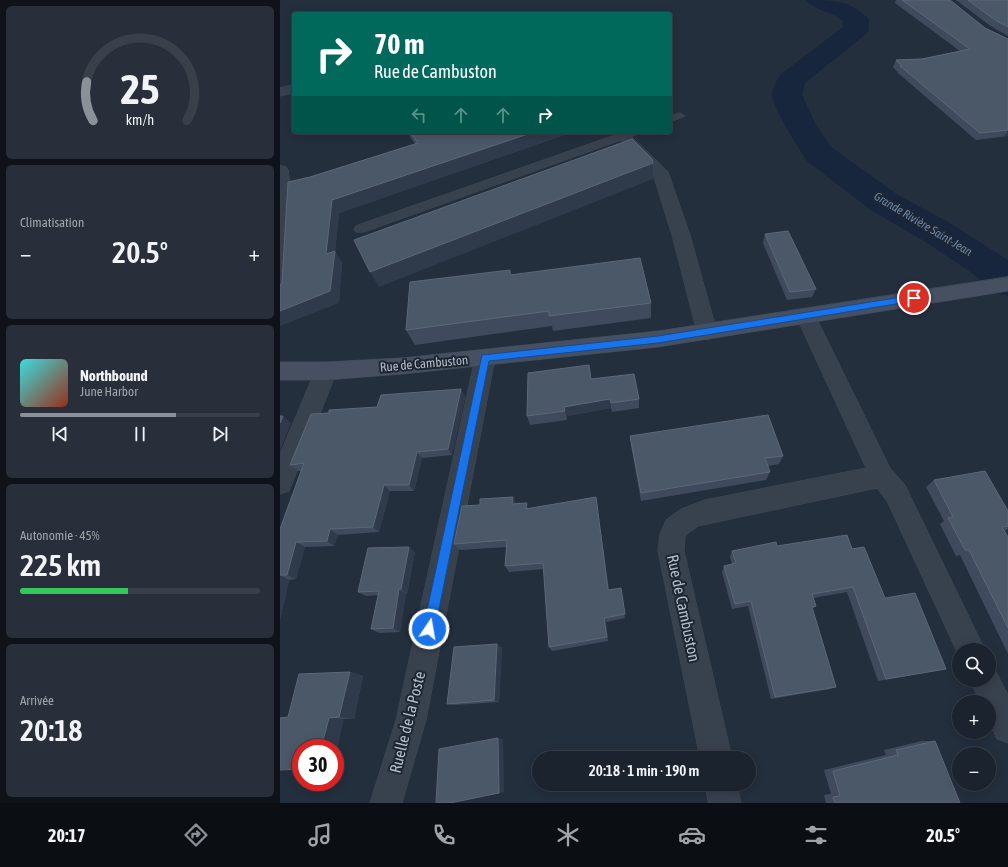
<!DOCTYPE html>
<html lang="fr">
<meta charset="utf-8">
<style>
body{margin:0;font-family:"Asap Condensed",sans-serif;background:#282f3a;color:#f1f3f6;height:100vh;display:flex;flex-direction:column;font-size:15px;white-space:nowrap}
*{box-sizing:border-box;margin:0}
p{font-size:13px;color:#a0a4aa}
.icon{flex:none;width:22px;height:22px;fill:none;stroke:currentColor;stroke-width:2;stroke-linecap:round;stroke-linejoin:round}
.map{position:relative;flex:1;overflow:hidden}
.details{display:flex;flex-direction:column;gap:6px;padding:6px;background:#0f1319;width:280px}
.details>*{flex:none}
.hud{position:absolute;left:12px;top:12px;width:380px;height:122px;border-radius:4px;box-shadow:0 2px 10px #0003,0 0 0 1px #39404a;background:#00695c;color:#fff;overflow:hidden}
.controls{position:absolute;left:672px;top:643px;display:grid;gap:8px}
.controls a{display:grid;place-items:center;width:44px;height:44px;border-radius:50%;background:#1b232e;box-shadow:0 2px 10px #0003,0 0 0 1px #39404a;font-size:20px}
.speed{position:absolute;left:12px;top:739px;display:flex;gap:8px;font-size:20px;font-weight:700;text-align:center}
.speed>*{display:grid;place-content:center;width:52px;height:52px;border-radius:50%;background:#1b232e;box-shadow:0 2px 10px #0003,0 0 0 1px #39404a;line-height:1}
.speed .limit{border:6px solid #d22;background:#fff;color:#111}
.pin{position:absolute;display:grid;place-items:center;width:34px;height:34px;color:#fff;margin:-17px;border:2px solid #fff;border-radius:50%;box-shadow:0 1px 4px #0007}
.me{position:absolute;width:44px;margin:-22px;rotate:12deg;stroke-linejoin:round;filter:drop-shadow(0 0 3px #0008)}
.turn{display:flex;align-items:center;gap:14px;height:84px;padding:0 16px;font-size:18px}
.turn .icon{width:52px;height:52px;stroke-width:2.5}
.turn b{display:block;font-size:28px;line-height:34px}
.lanes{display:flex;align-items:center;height:38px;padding:0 16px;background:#0003;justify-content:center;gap:20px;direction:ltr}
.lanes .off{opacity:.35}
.big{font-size:30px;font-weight:600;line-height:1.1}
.details .widget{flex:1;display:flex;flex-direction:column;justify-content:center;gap:6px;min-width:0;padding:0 14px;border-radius:6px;background:#282f3a}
.details .dial{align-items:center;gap:0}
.dial svg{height:104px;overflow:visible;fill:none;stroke:#39404a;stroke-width:7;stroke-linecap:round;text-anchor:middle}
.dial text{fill:#f1f3f6;stroke:none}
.song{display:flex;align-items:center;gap:12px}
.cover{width:48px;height:48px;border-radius:6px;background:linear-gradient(135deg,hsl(180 70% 55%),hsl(10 70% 35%))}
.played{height:4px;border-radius:2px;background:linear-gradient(90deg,#8c9099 65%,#39404a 65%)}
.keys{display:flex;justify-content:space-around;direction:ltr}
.heat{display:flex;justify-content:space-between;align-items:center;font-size:22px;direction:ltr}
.charge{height:6px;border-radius:3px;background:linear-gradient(90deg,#34c759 45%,#39404a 0)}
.trip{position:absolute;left:252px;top:751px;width:224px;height:40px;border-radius:20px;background:#1b232e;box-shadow:0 2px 10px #0003,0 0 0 1px #39404a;font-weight:600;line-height:40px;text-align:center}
.tabs{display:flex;height:64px;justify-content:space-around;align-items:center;background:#0b0e12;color:#a0a4aa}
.tabs .icon{width:28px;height:28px}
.tabs .active{color:#8c9099}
.tabs b{font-size:18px;color:#f1f3f6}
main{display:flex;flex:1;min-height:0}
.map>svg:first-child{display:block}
</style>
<main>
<section class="details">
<div class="widget dial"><svg viewBox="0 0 100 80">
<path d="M14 69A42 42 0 1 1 86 69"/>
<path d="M14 69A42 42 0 0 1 9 39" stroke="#8c9099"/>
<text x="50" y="56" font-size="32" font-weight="700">25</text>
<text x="50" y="72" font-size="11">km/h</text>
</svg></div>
<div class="widget"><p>Climatisation</p>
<div class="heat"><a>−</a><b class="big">20.5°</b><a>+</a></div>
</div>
<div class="widget">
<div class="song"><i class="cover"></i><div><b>Northbound</b><p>June Harbor</p></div></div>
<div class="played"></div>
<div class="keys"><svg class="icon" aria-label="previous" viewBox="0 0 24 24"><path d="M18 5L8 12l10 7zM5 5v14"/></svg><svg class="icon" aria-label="pause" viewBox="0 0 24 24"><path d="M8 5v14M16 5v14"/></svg><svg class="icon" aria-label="next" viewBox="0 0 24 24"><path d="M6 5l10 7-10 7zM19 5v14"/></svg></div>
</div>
<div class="widget"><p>Autonomie · 45%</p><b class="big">225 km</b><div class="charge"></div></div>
<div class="widget"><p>Arrivée</p><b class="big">20:18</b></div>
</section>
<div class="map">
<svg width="728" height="803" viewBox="0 0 728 803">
<rect width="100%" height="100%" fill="#242f3e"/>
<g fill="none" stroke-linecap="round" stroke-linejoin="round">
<path fill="#17263c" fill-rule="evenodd" d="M526,0C552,0 572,0 589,20V30L585,35L525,83L522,95L535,123L551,147L618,195L670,223L728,260V296L714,292L692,273L644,241L592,211L527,161C519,149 492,107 492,94C493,87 497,79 501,74L563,27V21C553,12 533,10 526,0Z"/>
<g stroke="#414a57" stroke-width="1">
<g id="lane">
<path d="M400,113L405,116L390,122V116Z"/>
<path d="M344,132H359L358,134L84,232H76L74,229L76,226Z"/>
</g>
</g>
<g stroke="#414a57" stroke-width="1">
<g id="street">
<path d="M14,85V93L0,96V88Z"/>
<path d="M345,132L348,133L388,172L410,235L437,332L434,337L427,340L420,337L417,332L392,235L373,174L336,136L338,133Z"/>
<path d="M0,165L6,167L8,170L13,199L10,294L7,299L0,301Z"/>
<path d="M526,309L533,311L610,468L625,485L705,650H679V656L607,501L597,488L418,526L405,536L404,551L452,758H420L378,551L380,534L386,520L401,509L425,500L586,468L516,316L519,311Z"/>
<path d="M205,350L212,352L215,358L146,720L122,803H90L116,720L195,358L198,352Z"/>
<path d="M46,362L53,365L57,371L9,491L0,494V454L35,371L39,365Z"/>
<path d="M709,667L715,670L728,695V743L717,739L709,721V702H700L690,680H709Z"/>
<path d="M425,784H457L461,803H429Z"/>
</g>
</g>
<g stroke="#414a57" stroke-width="1">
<path id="secondary" d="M728,277V291L378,347L122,374L46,380H0V362H46L122,358L378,331Z"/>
</g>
<use href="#lane" fill="#38414e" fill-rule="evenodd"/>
<use href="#street" fill="#38414e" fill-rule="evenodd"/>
<use href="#secondary" fill="#465061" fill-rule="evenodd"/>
</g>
<g fill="#3f4b5c">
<path d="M616,0H670L705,28L728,39V136L696,140L618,73V72L613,67L616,60L642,59L680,51L615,3Z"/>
<path d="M676,0H728V36L712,27Z"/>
<path d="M127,132H293L59,213L55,252L62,263L59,303L2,282L30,177L135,144Z"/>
<path d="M485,234L536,289L532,297L507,300L483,243Z"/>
<path d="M230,270L231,274L371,303V318L273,331L272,326L135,345L126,330Z"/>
<path d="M311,379L359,399V408L332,412L331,408L287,416V420L250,425L247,416Z"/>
<path d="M181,389L185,397L172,455L142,458L134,491H110L99,532L58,535L54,546L25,547L16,579L9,580L0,620V529L21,471H18L10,465L49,413L97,407Z"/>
<path d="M350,436L503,456L499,464L488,466L490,472L486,480L361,501L351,445Z"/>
<path d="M654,480L728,511V529L725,531L728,537V654L680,555L676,556L660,524L664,521L646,487Z"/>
<path d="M233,497L236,504L249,508L316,497L329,590L341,588L345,618L326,622L328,641L272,651L269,647L264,569L229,572L225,566L227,547L180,550L174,544L200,505Z"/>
<path d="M497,546L572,549L605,598L666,669L655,671L598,681L567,592L533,598L536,606L532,609L556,687L550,689L491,699L468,606L452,609L442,572L444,566L452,564L450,557L452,551Z"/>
<path d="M135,552L127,594H126L120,632L99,633L91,629L98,595L86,596L78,592Z"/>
<path d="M217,644L222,648L219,702L174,705L167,704Z"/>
<path d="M70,672L83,676L74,719H64L8,717Z"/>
<path d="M642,741H655L680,803H546L544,795L551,794L544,770L606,755L604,750Z"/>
</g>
<g fill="#2f3b4b">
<path d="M728,130V136L724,137Z"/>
<path d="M254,132H293L59,213L55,252L62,263L59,303L0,326V311L46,254L52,200Z"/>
<path d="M373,163V179L99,287L90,272Z"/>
<path d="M181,389L185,397L172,455L168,449Z"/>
<path d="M330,399L331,408L287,416V420L284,407Z"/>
<path d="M3,416L11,423L0,450V423Z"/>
<path d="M137,452L142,458L134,491L129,485Z"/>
<path d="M104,485L110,491L99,532L93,527Z"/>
<path d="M233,497L236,504H232Z"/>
<path d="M316,497L317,504L329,595L328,590Z"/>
<path d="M50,529L58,535L54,546L47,541Z"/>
<path d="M16,542L25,547L16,579L7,575Z"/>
<path d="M129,547L135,552L127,594L121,589Z"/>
<path d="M0,575L9,580L0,620Z"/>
<path d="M119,589L126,594L120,632L113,628Z"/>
<path d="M324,618L326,622L328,641L327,637Z"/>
<path d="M217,644L222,648L219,702L214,700Z"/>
<path d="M70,672L83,676L74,719L59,717Z"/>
<path d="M49,718L64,719L55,758V748H41Z"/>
<path d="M218,738L223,739L224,792L219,793Z"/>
</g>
<g fill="#4b5868" stroke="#5c6777">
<path d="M622,0H670L705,28L728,39V130L700,133L620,66H622L616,60L642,59L690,49Z"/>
<path d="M688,0H728V27L715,20Z"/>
<path d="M130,132H254L52,200L46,254L55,251L50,291L0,311V286L2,282L8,182L30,177L138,143Z"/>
<path d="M352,139L372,159L373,163L90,272L74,240Z"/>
<path d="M508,231L536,289L510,292L485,234Z"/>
<path d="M360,258L371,303L269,316V311L126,330L130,282L230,270V275Z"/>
<path d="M309,365L311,379L354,374L359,399L331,403L330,399L284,407L285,411L247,416L248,373Z"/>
<path d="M181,389L168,449L137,452L129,485H104L93,527L50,529L47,541L16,542L7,575H0V529L24,463L10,465L31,414L49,413V410L97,407L101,395Z"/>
<path d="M488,415L503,456L485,458L490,472L361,493L350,436Z"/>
<path d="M0,416H3L0,423Z"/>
<path d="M705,471L728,511V526L722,527L728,537V628L689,550H685L668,518L673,517L654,480Z"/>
<path d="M233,497L232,504L247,503L246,509L316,497L328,590L341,588L345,614L324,618L327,637L269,647L263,563L225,566L227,540L174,544L182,506L200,505V499Z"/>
<path d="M567,535L572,549L584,547L605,598L635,593L666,669L606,679L573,587L532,594L536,606L532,607L556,687L495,697L471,601L455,604L444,566L456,563L452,551L496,542L497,546Z"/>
<path d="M129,547L121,589H119L113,628L91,629L99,591L78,592L88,548Z"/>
<path d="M217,644L214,700L167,704L174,647Z"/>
<path d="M70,672L59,717L49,718L41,748H21V769L0,770V718L8,717L19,674Z"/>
<path d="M218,738L219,793L170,803H156L159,749Z"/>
<path d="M655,741L680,803H555L553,797L560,796L553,771L618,755L616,750Z"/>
</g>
<path fill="#1a73e8" stroke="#114b97" d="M634,295L638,298L634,301L378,343L209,361L155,629L153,633L149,635L145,633L143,629L202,355L378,336Z"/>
<g text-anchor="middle" stroke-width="4" stroke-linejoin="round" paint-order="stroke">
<g font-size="12" font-style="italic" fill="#6d86a8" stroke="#1d2633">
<text transform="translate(643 224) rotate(31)" y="4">Grande Rivière Saint-Jean</text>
</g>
<g font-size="13" fill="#b4bcc9" stroke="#1d2633">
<text transform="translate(144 363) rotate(-5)" y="5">Rue de Cambuston</text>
</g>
<g font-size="16" fill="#b4bcc9" stroke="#1d2633">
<text transform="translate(404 608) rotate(78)" y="6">Rue de Cambuston</text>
<text transform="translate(127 722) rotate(-76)" y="6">Ruelle de la Poste</text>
</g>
</g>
</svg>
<div class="controls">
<a><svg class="icon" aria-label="search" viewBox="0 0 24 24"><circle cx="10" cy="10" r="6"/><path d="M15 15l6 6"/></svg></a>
<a>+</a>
<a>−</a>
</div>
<div class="speed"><div class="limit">30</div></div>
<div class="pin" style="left:634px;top:298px;background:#d93025"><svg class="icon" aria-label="arrive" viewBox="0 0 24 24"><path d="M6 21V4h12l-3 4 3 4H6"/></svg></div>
<svg class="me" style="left:149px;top:629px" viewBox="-20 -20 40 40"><circle r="17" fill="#1a73e8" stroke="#fff" stroke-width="3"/><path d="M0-11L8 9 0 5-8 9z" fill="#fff"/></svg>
<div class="trip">20:18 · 1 min · 190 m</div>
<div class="hud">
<div class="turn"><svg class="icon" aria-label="right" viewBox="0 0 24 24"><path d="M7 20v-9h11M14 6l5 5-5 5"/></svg><div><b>70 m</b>Rue de Cambuston</div></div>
<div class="lanes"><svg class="icon off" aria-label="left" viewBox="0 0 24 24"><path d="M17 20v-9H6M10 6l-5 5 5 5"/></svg><svg class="icon off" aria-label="ahead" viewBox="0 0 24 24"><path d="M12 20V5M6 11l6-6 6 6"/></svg><svg class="icon off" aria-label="ahead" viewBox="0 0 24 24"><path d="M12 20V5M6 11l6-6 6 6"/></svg><svg class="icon" aria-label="right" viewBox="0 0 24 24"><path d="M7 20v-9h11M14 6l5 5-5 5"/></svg></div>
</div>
</div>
</main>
<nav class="tabs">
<b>20:17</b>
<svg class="icon active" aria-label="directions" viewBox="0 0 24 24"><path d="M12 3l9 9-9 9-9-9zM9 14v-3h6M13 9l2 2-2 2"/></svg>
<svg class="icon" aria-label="music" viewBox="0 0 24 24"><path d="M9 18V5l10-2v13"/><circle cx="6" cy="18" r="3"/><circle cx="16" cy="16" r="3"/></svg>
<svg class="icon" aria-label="phone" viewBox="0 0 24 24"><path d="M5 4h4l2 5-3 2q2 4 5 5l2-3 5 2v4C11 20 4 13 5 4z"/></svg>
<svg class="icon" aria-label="climate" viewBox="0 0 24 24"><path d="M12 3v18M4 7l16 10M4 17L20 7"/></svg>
<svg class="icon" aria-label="car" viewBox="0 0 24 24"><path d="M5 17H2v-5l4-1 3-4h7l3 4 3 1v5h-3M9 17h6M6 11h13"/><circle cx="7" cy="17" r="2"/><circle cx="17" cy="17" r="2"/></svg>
<svg class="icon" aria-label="filters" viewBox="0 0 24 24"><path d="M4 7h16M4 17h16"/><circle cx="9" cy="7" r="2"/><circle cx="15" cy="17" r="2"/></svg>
<b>20.5°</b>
</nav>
